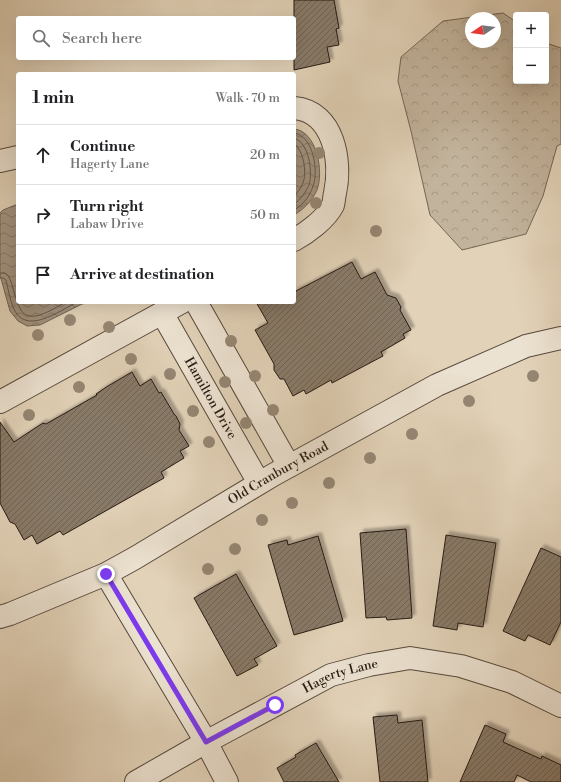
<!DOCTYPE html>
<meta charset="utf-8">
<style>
body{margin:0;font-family:"Libre Bodoni",serif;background:#f2f2f2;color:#202124}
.controls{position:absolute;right:12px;top:12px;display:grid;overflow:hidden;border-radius:4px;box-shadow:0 4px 16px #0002}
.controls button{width:36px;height:36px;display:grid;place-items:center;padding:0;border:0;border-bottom:1px solid #e0e0e0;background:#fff;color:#202124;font:20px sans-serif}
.compass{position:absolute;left:465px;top:12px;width:36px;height:36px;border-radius:50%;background:#fff;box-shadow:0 4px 16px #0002;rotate:257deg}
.stop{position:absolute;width:12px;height:12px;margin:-9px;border:3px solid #7c3aed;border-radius:50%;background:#fff}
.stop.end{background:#7c3aed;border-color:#fff;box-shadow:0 1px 4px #0008}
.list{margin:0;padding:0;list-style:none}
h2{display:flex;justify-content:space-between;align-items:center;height:52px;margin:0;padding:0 16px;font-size:17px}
h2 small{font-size:13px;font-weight:400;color:#757577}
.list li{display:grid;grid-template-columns:26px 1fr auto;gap:12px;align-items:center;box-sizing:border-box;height:60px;padding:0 16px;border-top:1px solid #e0e0e0}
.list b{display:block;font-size:15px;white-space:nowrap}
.list p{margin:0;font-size:13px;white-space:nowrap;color:#757577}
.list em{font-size:13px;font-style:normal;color:#757577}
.icon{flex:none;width:22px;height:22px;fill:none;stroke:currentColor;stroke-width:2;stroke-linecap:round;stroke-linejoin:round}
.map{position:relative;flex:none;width:561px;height:782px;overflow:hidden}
.search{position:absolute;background:#fff;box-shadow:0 4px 16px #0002;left:16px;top:16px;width:280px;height:44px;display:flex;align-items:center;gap:10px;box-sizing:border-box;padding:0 14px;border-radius:4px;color:#757577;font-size:15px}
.panel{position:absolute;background:#fff;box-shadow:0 4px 16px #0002;left:16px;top:72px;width:280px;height:232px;border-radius:4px}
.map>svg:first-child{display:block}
.forest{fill:url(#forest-crowns);stroke:#746657;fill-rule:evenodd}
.water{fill:url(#water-waves);stroke:#716354}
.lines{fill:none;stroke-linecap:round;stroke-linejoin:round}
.shore{stroke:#645649;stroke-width:1}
.building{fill:url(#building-hatch);stroke:#271a12;filter:url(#shadow)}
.minor-casing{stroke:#56483c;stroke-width:24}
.tertiary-casing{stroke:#56483c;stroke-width:24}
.minor{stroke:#ece2d1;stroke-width:22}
.tertiary{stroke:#ece2d1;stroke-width:22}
.tree{fill:#958673}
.route{stroke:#7c3aed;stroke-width:5}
.labels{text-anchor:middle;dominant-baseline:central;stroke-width:3;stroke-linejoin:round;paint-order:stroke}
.street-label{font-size:13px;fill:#271a12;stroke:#ece2d1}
</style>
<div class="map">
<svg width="561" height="782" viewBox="0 0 561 782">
<defs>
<pattern id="forest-crowns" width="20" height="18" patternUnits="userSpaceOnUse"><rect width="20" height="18" fill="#c2b39c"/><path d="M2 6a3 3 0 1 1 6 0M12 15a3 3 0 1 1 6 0" fill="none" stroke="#a79985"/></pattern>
<pattern id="water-waves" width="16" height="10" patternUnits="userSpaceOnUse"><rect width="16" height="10" fill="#a29380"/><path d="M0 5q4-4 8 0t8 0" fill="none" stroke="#847767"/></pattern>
<pattern id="building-hatch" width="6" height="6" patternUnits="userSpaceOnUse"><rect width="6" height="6" fill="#887a68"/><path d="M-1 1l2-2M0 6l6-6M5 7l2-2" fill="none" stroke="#6f6354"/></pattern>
<filter id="shadow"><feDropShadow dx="3.5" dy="-3.5" stdDeviation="1" flood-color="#0004"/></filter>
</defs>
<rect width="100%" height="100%" fill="#e2d2b8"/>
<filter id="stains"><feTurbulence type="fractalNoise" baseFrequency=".005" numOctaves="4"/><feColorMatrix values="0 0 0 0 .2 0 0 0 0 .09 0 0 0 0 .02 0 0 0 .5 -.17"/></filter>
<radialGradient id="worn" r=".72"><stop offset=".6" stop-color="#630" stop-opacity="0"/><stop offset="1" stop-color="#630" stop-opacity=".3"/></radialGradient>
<path class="forest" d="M503 13 516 22V81H546V43L561 48V144L557 146 543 196 526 234 462 250 430 215 411 131 398 81 401 57 443 21ZM471 18H495V42H471Z"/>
<g class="water">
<path d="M294 129C317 131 324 172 317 190 312 201 304 209 294 215Z"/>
<path d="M18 204V302H93L82 304 40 325 27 326 18 321 10 311 0 275V213L3 210Z"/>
</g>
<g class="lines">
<g class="shore">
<path d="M294 133C313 135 319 171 313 186 310 196 303 205 294 210"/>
<path d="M294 138C309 142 313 172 309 185 306 192 300 200 294 204"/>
<path d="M294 144C304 150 307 173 303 183 301 188 297 193 294 197"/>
<path d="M0 273H5L9 277C13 285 14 295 18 304 26 329 52 309 66 302"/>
<path d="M0 278H3L6 280C8 289 10 299 13 307 25 337 59 311 77 302"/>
</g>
</g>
<g class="building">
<path d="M294 0H334L339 28 336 29 339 45 327 47 330 62 294 70Z"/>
<path d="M352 262 361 279 375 272 387 295 396 298 401 307 400 310 411 330 403 334 405 338 381 352 383 356 332 383 331 380 306 394 304 390 293 396 284 379H280L274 370V364L255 330 268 323 256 302H294V292Z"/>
<path d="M132 372 140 386 151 379 159 393 161 392 174 414 176 416 180 424 179 430 189 446 180 451 184 458 161 472 164 478 63 535 60 531 37 544 32 535 24 540 15 524 10 522 0 503V422L14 442 43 423 46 424 97 395 96 394 108 386Z"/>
<path d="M406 529 412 618 387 620 386 617 366 618 360 533Z"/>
<path d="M446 535 496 543 483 627 458 623 457 630 433 626Z"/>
<path d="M318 536 343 621 294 635 268 545 287 540 288 545Z"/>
<path d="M541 548 561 557V622L550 645 528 635 525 641 503 631Z"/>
<path d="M236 574 277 646 254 659 258 665 237 676 194 598Z"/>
<path d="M397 715 398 723 422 720 428 782H380L373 717Z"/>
<path d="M485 725 506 734 503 742 541 759 542 756 561 765V782H531L517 775 514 782H460Z"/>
<path d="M316 743 339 782H284L277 768 296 757 295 755Z"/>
</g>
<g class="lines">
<defs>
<g id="minor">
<path d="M294 108C334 111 342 162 335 193 334 197 334 202 333 205 326 219 307 233 294 240"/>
<path d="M0 161 18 157"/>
<path d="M196 302 289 466"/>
<path id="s1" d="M162 313 259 483"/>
<path d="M0 402 182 302"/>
<path d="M106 574 206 742 227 782"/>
<path id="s2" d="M136 782 206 742 331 675 369 665 410 658 461 666 512 682 561 706"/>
</g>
<g id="tertiary">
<path id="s3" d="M0 617 10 614 106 574 135 558 273 475 437 385 526 346 561 338"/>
</g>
</defs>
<use href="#minor" class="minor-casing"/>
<use href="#tertiary" class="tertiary-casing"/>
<use href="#minor" class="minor"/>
<use href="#tertiary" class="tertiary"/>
</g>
<g class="tree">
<circle cx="319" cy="153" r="6"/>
<circle cx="316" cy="203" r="6"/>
<circle cx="376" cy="231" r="6"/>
<circle cx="70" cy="320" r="6"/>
<circle cx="109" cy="327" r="6"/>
<circle cx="38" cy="335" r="6"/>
<circle cx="231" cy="341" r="6"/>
<circle cx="131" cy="359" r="6"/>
<circle cx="170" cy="374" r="6"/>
<circle cx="255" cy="376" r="6"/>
<circle cx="533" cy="376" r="6"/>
<circle cx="225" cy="382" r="6"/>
<circle cx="79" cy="387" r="6"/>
<circle cx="469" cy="401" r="6"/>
<circle cx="273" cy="410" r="6"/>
<circle cx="193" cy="411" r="6"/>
<circle cx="29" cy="415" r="6"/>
<circle cx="246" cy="423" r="6"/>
<circle cx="412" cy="434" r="6"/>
<circle cx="209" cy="442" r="6"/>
<circle cx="370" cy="458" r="6"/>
<circle cx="329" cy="483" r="6"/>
<circle cx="292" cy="503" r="6"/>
<circle cx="262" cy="520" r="6"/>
<circle cx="235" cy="549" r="6"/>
<circle cx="208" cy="569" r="6"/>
</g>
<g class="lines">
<path class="route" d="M106 574 206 742 275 705"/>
</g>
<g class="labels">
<g class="street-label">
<text stroke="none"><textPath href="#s1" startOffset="98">Hamilton Drive</textPath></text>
<text stroke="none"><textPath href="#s3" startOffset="314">Old Cranbury Road</textPath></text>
<text stroke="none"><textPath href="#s2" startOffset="231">Hagerty Lane</textPath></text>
</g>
</g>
<rect width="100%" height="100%" filter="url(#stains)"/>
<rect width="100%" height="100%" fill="url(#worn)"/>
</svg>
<div class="controls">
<button>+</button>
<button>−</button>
</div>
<svg class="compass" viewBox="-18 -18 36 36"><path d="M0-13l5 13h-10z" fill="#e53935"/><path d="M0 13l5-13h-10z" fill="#757577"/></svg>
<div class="stop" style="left:275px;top:705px"></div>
<div class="stop end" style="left:106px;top:574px"></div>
<div class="search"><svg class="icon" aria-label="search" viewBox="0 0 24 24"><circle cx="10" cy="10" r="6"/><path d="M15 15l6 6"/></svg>Search here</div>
<section class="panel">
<h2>1 min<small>Walk · 70 m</small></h2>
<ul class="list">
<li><svg class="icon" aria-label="ahead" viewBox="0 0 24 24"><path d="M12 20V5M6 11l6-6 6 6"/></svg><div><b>Continue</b><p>Hagerty Lane</p></div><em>20 m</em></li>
<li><svg class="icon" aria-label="right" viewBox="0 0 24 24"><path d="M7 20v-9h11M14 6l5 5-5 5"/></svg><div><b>Turn right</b><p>Labaw Drive</p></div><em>50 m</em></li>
<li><svg class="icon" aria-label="arrive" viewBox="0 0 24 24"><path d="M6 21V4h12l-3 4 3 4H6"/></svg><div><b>Arrive at destination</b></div></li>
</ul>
</section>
</div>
